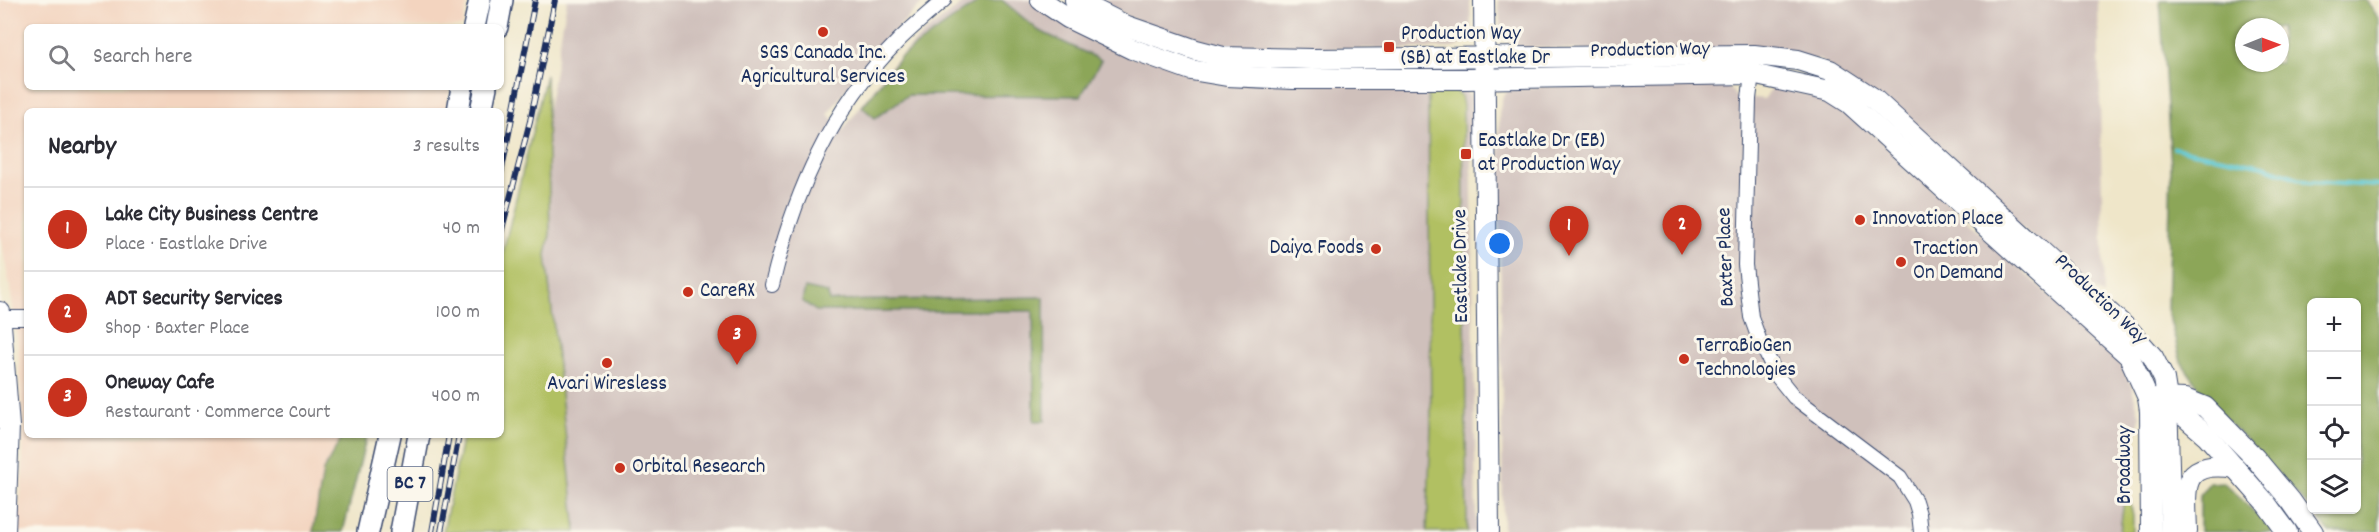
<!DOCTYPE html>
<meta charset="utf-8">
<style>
body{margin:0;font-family:Dekko,sans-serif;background:#f7f7f7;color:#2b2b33}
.controls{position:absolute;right:18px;bottom:18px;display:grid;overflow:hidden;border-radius:9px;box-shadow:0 2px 4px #0004}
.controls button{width:54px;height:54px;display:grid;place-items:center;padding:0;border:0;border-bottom:2px solid #e1e1e2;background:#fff;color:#2b2b33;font:30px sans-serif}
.compass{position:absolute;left:2235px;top:18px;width:54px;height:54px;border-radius:50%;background:#fff;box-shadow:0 2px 4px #0004;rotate:89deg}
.you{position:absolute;left:1500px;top:244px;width:21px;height:21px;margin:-15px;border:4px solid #fff;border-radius:50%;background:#1a73e8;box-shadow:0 0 0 9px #1a73e833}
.badge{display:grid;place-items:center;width:39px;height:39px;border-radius:50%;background:#c8321e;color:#fff;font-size:20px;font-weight:700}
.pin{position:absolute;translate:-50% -50px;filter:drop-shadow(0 2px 3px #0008)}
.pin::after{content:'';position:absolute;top:32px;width:21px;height:18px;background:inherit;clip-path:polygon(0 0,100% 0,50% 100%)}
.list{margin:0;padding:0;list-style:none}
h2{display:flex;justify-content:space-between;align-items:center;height:78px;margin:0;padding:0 24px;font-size:26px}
h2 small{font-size:20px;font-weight:400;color:#7c7c81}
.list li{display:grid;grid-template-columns:39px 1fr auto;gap:18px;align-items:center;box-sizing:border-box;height:84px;padding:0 24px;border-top:2px solid #e1e1e2}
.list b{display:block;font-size:22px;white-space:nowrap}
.list p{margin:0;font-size:20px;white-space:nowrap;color:#7c7c81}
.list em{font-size:20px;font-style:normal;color:#7c7c81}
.icon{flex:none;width:33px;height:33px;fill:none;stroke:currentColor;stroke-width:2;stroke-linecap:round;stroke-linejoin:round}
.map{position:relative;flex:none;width:2379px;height:532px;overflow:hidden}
.search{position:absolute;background:#fff;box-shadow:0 2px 4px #0004;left:24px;top:24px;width:480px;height:66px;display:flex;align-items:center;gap:15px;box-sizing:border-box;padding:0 21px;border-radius:9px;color:#7c7c81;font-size:22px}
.panel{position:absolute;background:#fff;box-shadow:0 2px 4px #0004;left:24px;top:108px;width:480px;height:330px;border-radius:9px}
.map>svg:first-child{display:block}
.built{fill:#f3d4bf}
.industrial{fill:#cfc0bb}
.green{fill:#b1c062;stroke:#667860;stroke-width:1.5}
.forest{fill:#8ca658;stroke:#546a5b;stroke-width:1.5;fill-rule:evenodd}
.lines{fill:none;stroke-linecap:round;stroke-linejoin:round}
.stream{stroke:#5cc8d3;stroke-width:4}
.street-casing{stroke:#3b4a6e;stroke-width:16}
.secondary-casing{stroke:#3b4a6e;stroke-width:22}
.primary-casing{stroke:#3b4a6e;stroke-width:24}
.street{stroke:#fff;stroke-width:14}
.secondary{stroke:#fff;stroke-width:20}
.primary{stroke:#fff;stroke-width:21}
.rail-casing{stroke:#1b2f5e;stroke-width:6}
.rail{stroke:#fbf7ec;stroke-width:4;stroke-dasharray:11;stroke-linecap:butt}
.poi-dot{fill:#c8321e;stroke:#fbf7ec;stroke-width:2}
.labels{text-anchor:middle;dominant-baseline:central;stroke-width:6;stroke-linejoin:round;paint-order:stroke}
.shield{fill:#fbf7ec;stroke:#5e6b89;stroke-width:1.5}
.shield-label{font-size:20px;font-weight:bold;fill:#1b2f5e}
.poi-label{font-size:21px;fill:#1b2f5e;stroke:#fbf7ec;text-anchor:start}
.street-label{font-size:21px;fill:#1b2f5e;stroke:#fbf7ec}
</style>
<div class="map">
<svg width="2379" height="532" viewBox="0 0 2379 532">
<rect width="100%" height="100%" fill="#fbf7ec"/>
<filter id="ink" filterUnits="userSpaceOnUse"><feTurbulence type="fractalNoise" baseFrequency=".0167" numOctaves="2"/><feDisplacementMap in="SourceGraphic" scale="12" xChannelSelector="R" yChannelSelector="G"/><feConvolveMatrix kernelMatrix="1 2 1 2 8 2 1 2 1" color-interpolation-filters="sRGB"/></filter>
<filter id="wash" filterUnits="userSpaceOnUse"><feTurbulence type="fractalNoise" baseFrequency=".008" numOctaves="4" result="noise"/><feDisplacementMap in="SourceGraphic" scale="24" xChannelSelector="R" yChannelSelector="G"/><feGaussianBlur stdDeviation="1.35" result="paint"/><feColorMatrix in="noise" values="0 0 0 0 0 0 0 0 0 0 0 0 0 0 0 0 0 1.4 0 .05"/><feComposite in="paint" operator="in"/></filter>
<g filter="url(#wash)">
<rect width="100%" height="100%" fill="#efe6c9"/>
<path class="built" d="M0 0H468L462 27H27V87H450L445 111H27V435H343L323 471 313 532H17L23 473V433L18 345 10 287 0 235Z"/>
<g class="industrial">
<path d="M567 0H925L870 56 828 114 843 130 893 63 923 34 967 0H1030L1049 14 1130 57 1459 85 1470 96 1471 105 1476 532H576L546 255 550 234 547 116Z"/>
<path d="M1094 0H1470L1471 30 1463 44 1453 48 1246 49 1190 39 1143 24Z"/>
<path d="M1498 0H2098L2104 296 1821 60 1520 47 1508 41 1501 32Z"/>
<path d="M1722 82 1732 90 1735 96 1764 99 1773 87 1819 97 1837 106 1855 118 2109 350 2118 361 2131 385 2140 417 2126 483 2120 532H1503L1499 113 1503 96 1511 88Z"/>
</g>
<g class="green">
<path d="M546 75 550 234 546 255 576 532H443L463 435H501V260Z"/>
<path d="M1455 90 1461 96 1463 106 1467 532H1427L1431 426 1428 91Z"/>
<path d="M2126 483 2133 516V532H2120Z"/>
</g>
<g class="forest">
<path d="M981 0H1002L1038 30 1101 60 1081 96 908 95 875 118 862 107 900 57Z"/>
<path d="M2160 0H2366L2379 20V532H2329L2312 510H2356V302H2312L2311 509 2207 399 2181 362 2167 309 2171 167ZM2244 27H2280V63H2244Z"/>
<path d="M805 288 828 293 829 301 1044 297 1045 421H1034L1033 311H816L802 301Z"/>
<path d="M343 435H367L343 532H313L323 471Z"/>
<path d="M2223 482 2270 527 2271 532H2200V495L2209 483Z"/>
</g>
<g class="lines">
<path class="stream" d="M2174 148 2263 166 2309 182 2379 186"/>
</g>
</g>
<g filter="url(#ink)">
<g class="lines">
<defs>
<g id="street">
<path d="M1753 66 1749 99 1745 265 1751 317 1759 339 1777 376 1794 397 1900 477 1915 501 1919 514 1921 532"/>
<path d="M772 285C794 193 831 108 899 40 913 26 929 13 944 0"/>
<path d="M1 318H27"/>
</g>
<g id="secondary">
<path d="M1041 0 1068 18 1132 49 1191 70 1227 76 1293 79H1467L1752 74 1830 91 1849 103 2129 356 2148 398 2150 411 2151 532"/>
<path d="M1075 0 1127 26 1196 50 1223 57 1312 59 1754 55 1798 60 1830 70 1873 98 2050 260 2131 332 2153 357 2164 379 2167 398 2171 532"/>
<path d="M1484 0 1489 532"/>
<path d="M0 312 9 426 5 532"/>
<path d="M2156 398 2185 399 2205 407 2255 458 2291 501 2313 532"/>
<path d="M2158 411 2179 412 2207 436 2265 502 2287 532"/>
<path d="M2187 532C2186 487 2178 460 2236 468"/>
</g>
<g id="primary">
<path d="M474 27 480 0"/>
<path d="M497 27 502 0"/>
<path d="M458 111 462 87"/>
<path d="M481 111 486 87"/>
<path d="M368 532 390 435"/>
<path d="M401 532 419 435"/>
</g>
</defs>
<use href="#street" class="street-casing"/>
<use href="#secondary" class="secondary-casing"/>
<use href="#primary" class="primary-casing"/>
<use href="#street" class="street"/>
<use href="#secondary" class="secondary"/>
<use href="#primary" class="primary"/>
<defs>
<g id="rail">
<path d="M501 174 535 0"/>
<path d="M501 233 530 121 555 0"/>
<path d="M432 532 449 435"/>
<path d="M441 532 459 435"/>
</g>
</defs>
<use href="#rail" class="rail-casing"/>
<use href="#rail" class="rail"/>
</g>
</g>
<g class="poi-dot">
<circle cx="823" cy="32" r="6"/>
<rect x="1383" y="41" width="12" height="12" rx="3"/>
<rect x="1460" y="148" width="12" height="12" rx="3"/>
<circle cx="1860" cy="220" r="6"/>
<circle cx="1376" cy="249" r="6"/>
<circle cx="1901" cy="262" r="6"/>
<circle cx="688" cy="292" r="6"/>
<circle cx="1684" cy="359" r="6"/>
<circle cx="607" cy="363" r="6"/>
<circle cx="620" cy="468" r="6"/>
</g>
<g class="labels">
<rect class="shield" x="387.5" y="467" width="45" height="34" rx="4.5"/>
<g class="shield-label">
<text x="410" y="484">BC 7</text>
</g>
<g class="poi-label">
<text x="1401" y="35">Production Way<tspan x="1401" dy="24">(SB) at Eastlake Dr</tspan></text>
<text x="823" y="54" text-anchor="middle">SGS Canada Inc.<tspan x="823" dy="24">Agricultural Services</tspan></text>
<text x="1478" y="142">Eastlake Dr (EB)<tspan x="1478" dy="24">at Production Way</tspan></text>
<text x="1872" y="220">Innovation Place</text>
<text x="1364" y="249" text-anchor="end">Daiya Foods</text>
<text x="1913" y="250">Traction<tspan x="1913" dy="24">On Demand</tspan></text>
<text x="700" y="292">CareRX</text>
<text x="1696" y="347">TerraBioGen<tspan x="1696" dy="24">Technologies</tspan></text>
<text x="607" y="385" text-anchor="middle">Avari Wiresless</text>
<text x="632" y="468">Orbital Research</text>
</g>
<g class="street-label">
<text transform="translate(1650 51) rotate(-1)">Production Way</text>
<text transform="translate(1727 257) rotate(-92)">Baxter Place</text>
<text transform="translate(1462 266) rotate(-91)">Eastlake Drive</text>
<text transform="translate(2100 300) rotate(44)">Production Way</text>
<text transform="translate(2126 465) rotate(-90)">Broadway</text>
</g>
</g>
</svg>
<div class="controls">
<button>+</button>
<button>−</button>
<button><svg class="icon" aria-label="locate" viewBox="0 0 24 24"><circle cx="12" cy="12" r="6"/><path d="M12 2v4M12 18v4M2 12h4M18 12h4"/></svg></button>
<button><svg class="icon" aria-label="layers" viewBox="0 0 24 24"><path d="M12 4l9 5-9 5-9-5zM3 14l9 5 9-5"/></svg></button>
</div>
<svg class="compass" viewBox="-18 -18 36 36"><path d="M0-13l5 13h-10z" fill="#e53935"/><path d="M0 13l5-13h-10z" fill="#7c7c81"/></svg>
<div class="you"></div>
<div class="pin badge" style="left:1569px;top:256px">1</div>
<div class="pin badge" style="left:1682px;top:255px">2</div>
<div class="pin badge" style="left:737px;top:365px">3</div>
<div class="search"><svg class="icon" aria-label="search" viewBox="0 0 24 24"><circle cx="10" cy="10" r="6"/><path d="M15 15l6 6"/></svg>Search here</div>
<section class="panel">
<h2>Nearby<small>3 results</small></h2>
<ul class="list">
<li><span class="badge">1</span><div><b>Lake City Business Centre</b><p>Place · Eastlake Drive</p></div><em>40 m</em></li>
<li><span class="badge">2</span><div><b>ADT Security Services</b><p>Shop · Baxter Place</p></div><em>100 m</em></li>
<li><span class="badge">3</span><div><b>Oneway Cafe</b><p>Restaurant · Commerce Court</p></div><em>400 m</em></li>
</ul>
</section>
</div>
